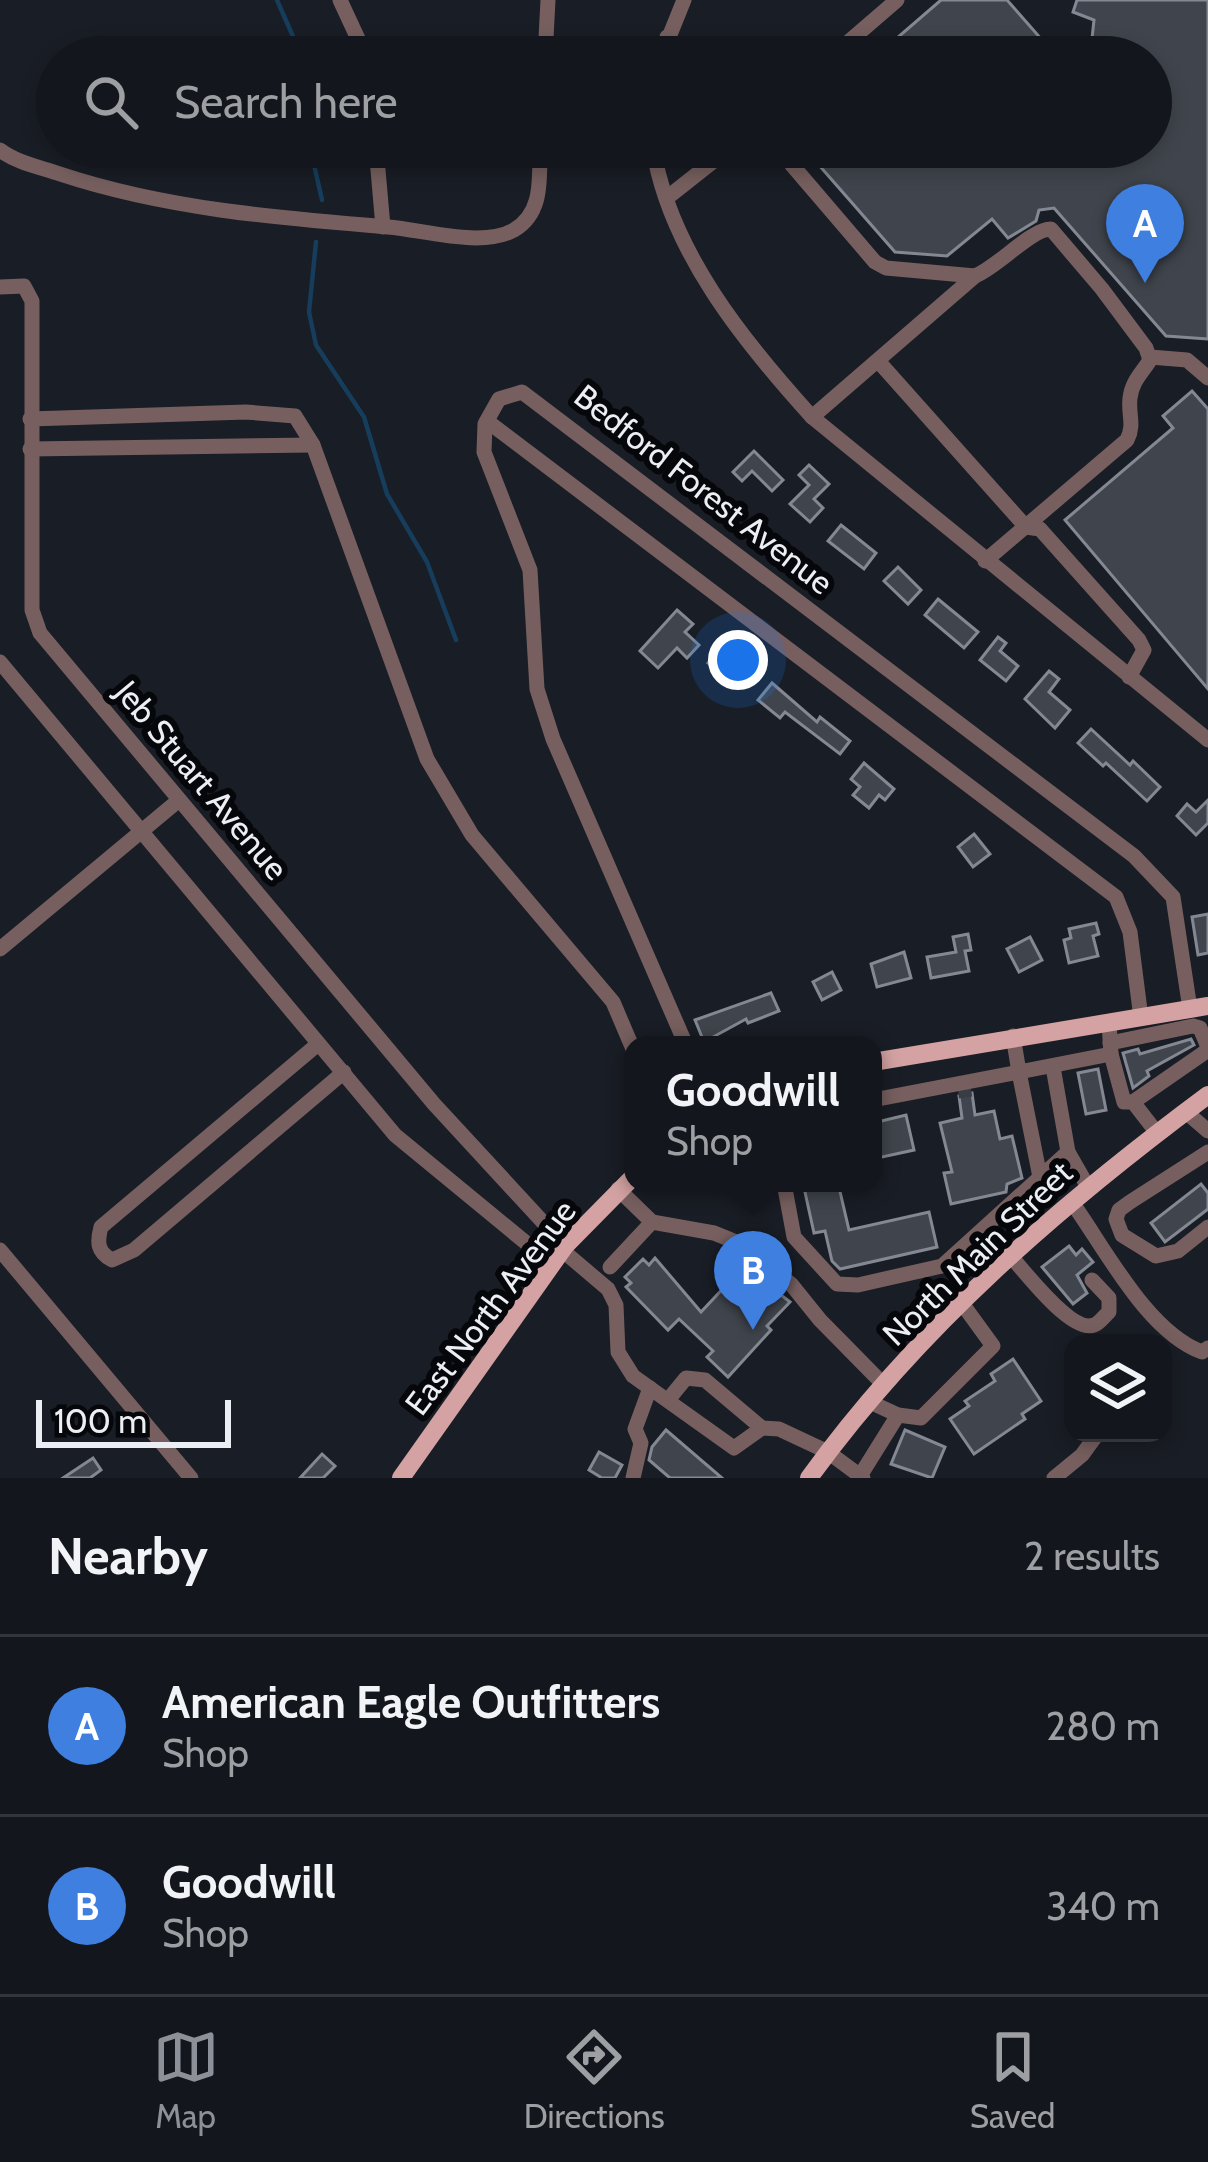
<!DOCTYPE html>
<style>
body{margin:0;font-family:Cabin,sans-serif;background:#202329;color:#f1f3f6}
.controls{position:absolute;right:36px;bottom:36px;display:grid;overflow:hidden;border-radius:24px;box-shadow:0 6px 18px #0003}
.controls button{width:108px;height:108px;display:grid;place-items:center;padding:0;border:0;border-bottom:3px solid #32353b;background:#13161c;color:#f1f3f6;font:60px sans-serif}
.scale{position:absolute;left:36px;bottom:30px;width:195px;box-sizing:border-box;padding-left:12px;border:6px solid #ebeef3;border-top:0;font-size:33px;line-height:42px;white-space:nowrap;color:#ebeef3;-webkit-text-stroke:9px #06070a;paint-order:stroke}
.you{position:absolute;left:738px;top:660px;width:42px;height:42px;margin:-30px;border:9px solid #fff;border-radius:50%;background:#1a73e8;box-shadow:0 0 0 18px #1a73e833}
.badge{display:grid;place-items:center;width:78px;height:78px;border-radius:50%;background:#8c9099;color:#fff;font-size:39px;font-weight:700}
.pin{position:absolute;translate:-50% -99px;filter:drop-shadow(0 3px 6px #0008)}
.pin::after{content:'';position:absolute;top:63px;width:42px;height:36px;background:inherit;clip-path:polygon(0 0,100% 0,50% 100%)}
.popup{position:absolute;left:624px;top:1036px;width:258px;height:156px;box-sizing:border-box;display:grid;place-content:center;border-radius:24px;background:#13161c;filter:drop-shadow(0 3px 9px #0005);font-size:39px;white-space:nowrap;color:#9d9fa3}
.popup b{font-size:45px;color:#f1f3f6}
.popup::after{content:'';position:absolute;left:50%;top:100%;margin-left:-24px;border:24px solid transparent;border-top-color:#13161c}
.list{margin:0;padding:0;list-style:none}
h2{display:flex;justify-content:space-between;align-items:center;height:156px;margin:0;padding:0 48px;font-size:51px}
h2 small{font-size:39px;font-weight:400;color:#9d9fa3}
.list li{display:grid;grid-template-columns:78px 1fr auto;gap:36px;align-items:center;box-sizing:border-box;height:180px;padding:0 48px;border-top:3px solid #32353b}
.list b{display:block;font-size:45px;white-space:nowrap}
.list p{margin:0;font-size:39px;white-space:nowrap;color:#9d9fa3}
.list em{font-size:39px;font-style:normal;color:#9d9fa3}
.icon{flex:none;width:66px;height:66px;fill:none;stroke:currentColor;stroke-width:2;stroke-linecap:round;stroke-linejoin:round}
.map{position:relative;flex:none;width:1208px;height:1478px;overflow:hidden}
.search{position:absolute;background:#13161c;box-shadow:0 6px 18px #0003;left:36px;right:36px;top:36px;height:132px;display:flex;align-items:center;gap:30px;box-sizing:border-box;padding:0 42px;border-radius:66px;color:#9d9fa3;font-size:45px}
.sheet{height:516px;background:#13161c}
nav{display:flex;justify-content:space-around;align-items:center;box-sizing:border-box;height:168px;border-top:3px solid #32353b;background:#13161c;font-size:33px;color:#9d9fa3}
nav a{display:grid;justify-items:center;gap:6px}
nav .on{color:#8c9099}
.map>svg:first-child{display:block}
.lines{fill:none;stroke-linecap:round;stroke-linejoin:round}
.stream{stroke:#163d5b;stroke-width:4.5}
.building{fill:#40454d;stroke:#838892;stroke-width:3}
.minor-tunnel{stroke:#383c44;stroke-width:15;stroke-dasharray:15 8;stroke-linecap:butt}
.minor{stroke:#775f5f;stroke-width:15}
.major{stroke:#d4a2a2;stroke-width:18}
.labels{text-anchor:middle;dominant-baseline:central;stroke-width:12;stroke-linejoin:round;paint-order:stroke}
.street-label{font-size:33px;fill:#ebeef3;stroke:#06070a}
</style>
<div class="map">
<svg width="1208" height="1478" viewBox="0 0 1208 1478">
<rect width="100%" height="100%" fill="#191d25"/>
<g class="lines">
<g class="stream">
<path d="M277 0 302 57"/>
<path d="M310 147 322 200"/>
<path d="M316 242 309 312 316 345 364 417 387 494 427 562 456 640"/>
</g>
</g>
<g class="building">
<path d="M941 0H1007L1057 57H875Z"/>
<path d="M1077 0H1208V339L1166 336 1054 208 1039 210 1036 221 1008 238 992 219 947 256 895 252 811 156 812 147H1151V57H1090L1094 20 1073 12Z"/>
<path d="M1192 391 1208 409V689L1065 520 1173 428 1163 416Z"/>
<path d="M754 451 783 480 772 491 752 471 742 481 733 472Z"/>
<path d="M809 465 829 484 814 499 823 508 810 522 790 504 809 485 799 475Z"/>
<path d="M841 525 876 553 864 569 828 541Z"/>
<path d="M898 567 921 590 908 604 884 581Z"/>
<path d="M938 599 978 632 964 648 925 615Z"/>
<path d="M677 610 693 624 685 632 699 645 687 658 677 648 658 668 640 651Z"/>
<path d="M998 637 1006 643 1000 651 1018 666 1006 681 980 660Z"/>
<path d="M720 647 730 654 733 650 746 660 740 667 746 672 736 684 708 663Z"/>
<path d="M1049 671 1059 679 1049 692 1070 710 1055 728 1025 699Z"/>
<path d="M772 683 817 722 820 717 850 741 840 754 785 712 780 718 758 700Z"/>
<path d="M1091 729 1130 765 1133 761 1160 787 1147 801 1106 763 1103 766 1078 743Z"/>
<path d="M864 763 894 789 885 800 879 795 869 808 853 795 860 787 851 779Z"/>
<path d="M1208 800V823L1196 835 1177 816 1187 804 1196 812Z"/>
<path d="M974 834 990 854 973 867 958 847Z"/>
<path d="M1208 914V953L1198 955 1192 917Z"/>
<path d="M1096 923 1099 934 1093 936 1098 956 1069 963 1064 940 1071 938 1069 929Z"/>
<path d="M968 934 971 950 965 951 969 971 931 978 927 957 956 952 953 937Z"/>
<path d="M1030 937 1042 960 1019 972 1007 949Z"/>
<path d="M904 952 911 978 877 987 871 964Z"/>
<path d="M832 972 841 990 822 1000 813 982Z"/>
<path d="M771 993 779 1011 748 1023 746 1019 704 1042 695 1020Z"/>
<path d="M1191 1039 1194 1045 1147 1071 1149 1076 1133 1088 1123 1053 1138 1049 1140 1054Z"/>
<path d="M1098 1069 1106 1110 1086 1114 1078 1073Z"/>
<path d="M972 1093 975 1115 994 1111 1000 1139 1012 1136 1022 1178 1007 1184 1006 1192 951 1204 944 1173 952 1172 940 1123 962 1118 959 1096Z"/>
<path d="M906 1115 914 1150 873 1159V1123Z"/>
<path d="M803 1183H838L849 1230 929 1212 937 1247 840 1269 832 1261 825 1231 814 1233Z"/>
<path d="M1201 1184 1208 1193V1209L1165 1242 1151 1223Z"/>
<path d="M1069 1246 1076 1255 1082 1249 1093 1262 1077 1275 1087 1293 1073 1304 1042 1267Z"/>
<path d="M655 1258 701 1312 744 1266 790 1302 767 1326 771 1330 728 1377 707 1357 713 1351 679 1319 668 1330 626 1287 631 1283 625 1277 643 1259 649 1265Z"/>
<path d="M1013 1359 1041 1401 1022 1414 1025 1419 974 1454 950 1419 969 1406 965 1401 995 1381 991 1374Z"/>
<path d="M666 1430 722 1478H670L649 1460 652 1447Z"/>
<path d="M905 1430 945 1447 932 1478 891 1464Z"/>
<path d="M599 1452 622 1465 615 1478H602L589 1470Z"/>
<path d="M322 1454 335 1466 323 1478H300Z"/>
<path d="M93 1458 101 1470 90 1478H63Z"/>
</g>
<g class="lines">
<path class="minor-tunnel" d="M958 1091 971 1089"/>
<g class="minor">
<path d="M340 0 359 41 362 57"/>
<path d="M667 37 686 57"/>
<path d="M545 57 548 0"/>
<path d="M661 57 684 0"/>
<path d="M831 57 897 0"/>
<path d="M376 147 383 227"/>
<path d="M653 147C669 250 744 342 812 417L1208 740"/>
<path d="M788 147 792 165 875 262 886 268 975 276"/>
<path d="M0 150C17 163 40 167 60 174 166 209 277 218 388 227 425 230 482 248 514 230 544 212 539 178 540 147"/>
<path d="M668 197 725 152 788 159"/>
<path d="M0 287 24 286 32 301V610L40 633 434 1104 565 1246"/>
<path d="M1150 357 1187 360 1208 378"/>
<path d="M879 362 1026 527 1040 529 1139 640 1144 650 1129 677"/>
<path d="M812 417 975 276C999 266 1031 229 1051 229L1102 289 1146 348 1150 360C1142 373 1132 381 1130 398 1128 415 1135 424 1127 440L985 561"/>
<path d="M30 419 246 412 295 416 313 445 427 759 472 835 613 1002 633 1049"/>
<path d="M487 421 1116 897 1130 932 1141 1018"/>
<path d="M30 449 313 445"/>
<path d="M0 662 395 1135 553 1265"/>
<path d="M0 949 179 800"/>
<path d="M1109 1023 1111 1054 1124 1102H1133L1157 1133"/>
<path d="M1013 1036 1019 1072 1111 1054"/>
<path d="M1110 1043 1193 1026 1200 1028 1208 1047"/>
<path d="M318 1044 101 1227C97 1242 97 1252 112 1260L134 1250 344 1072"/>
<path d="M686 1045 553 739 537 689 530 570 484 452 485 424 499 399 522 392 1134 856 1173 897 1190 1009"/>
<path d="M1053 1067 1068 1152"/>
<path d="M873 1100 1019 1072 1040 1177"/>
<path d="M1133 1102 1208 1050"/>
<path d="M1186 1112 1208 1131"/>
<path d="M1208 1152 1130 1202 1119 1210 1116 1219 1122 1235 1156 1256 1178 1251 1208 1227"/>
<path d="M784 1183 794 1237 837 1284 858 1285 942 1266 1068 1152 1088 1187"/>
<path d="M618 1189 652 1222 714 1233 741 1244 791 1284 820 1320 884 1385"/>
<path d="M1071 1201C1105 1248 1147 1332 1202 1352L1208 1348"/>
<path d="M0 1250 191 1478"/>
<path d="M562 1250 608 1289 616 1305 618 1352 633 1376 734 1448 762 1428"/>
<path d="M1010 1255C1024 1271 1072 1334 1094 1325 1100 1323 1104 1316 1109 1312V1298L1092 1280"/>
<path d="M610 1267 652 1222"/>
<path d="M668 1400 686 1378 705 1380 762 1428 779 1429 828 1452 863 1478"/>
<path d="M870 1402 898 1415 921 1418 993 1346 961 1302"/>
<path d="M860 1476 898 1415"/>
<path d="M633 1478 641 1443 635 1429 650 1388"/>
<path d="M1054 1478 1082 1455 1098 1433"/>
</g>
<g class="major">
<path d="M873 1062 1208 1006"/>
<path d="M401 1478 565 1246 633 1177"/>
<path d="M809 1478C918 1327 1060 1205 1208 1095"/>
</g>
</g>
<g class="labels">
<g class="street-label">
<text transform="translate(704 489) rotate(38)">Bedford Forest Avenue</text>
<text transform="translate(202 780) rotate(50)">Jeb Stuart Avenue</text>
<text transform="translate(977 1253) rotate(-44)">North Main Street</text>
<text transform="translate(490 1307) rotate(-53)">East North Avenue</text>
</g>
</g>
</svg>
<div class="controls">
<button><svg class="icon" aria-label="layers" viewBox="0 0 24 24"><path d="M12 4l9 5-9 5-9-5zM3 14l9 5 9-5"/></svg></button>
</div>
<div class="scale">100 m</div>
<div class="you"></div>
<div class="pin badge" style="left:1145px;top:283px;background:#3f7fe0">A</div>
<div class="pin badge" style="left:753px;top:1330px;background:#3f7fe0">B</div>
<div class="popup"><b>Goodwill</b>Shop</div>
<div class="search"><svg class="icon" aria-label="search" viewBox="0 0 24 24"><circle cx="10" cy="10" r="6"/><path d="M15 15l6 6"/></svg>Search here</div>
</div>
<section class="sheet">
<h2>Nearby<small>2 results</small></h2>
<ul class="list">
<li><span class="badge" style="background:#3f7fe0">A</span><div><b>American Eagle Outfitters</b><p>Shop</p></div><em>280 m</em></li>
<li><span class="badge" style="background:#3f7fe0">B</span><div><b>Goodwill</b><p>Shop</p></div><em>340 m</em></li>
</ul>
</section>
<nav>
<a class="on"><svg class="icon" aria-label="map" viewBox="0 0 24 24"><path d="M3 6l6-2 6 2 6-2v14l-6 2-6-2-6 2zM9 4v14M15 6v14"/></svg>Map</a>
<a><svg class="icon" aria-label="directions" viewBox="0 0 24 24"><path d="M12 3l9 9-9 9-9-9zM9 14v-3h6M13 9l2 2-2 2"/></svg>Directions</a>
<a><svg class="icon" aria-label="saved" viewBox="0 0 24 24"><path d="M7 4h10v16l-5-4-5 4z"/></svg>Saved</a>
</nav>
